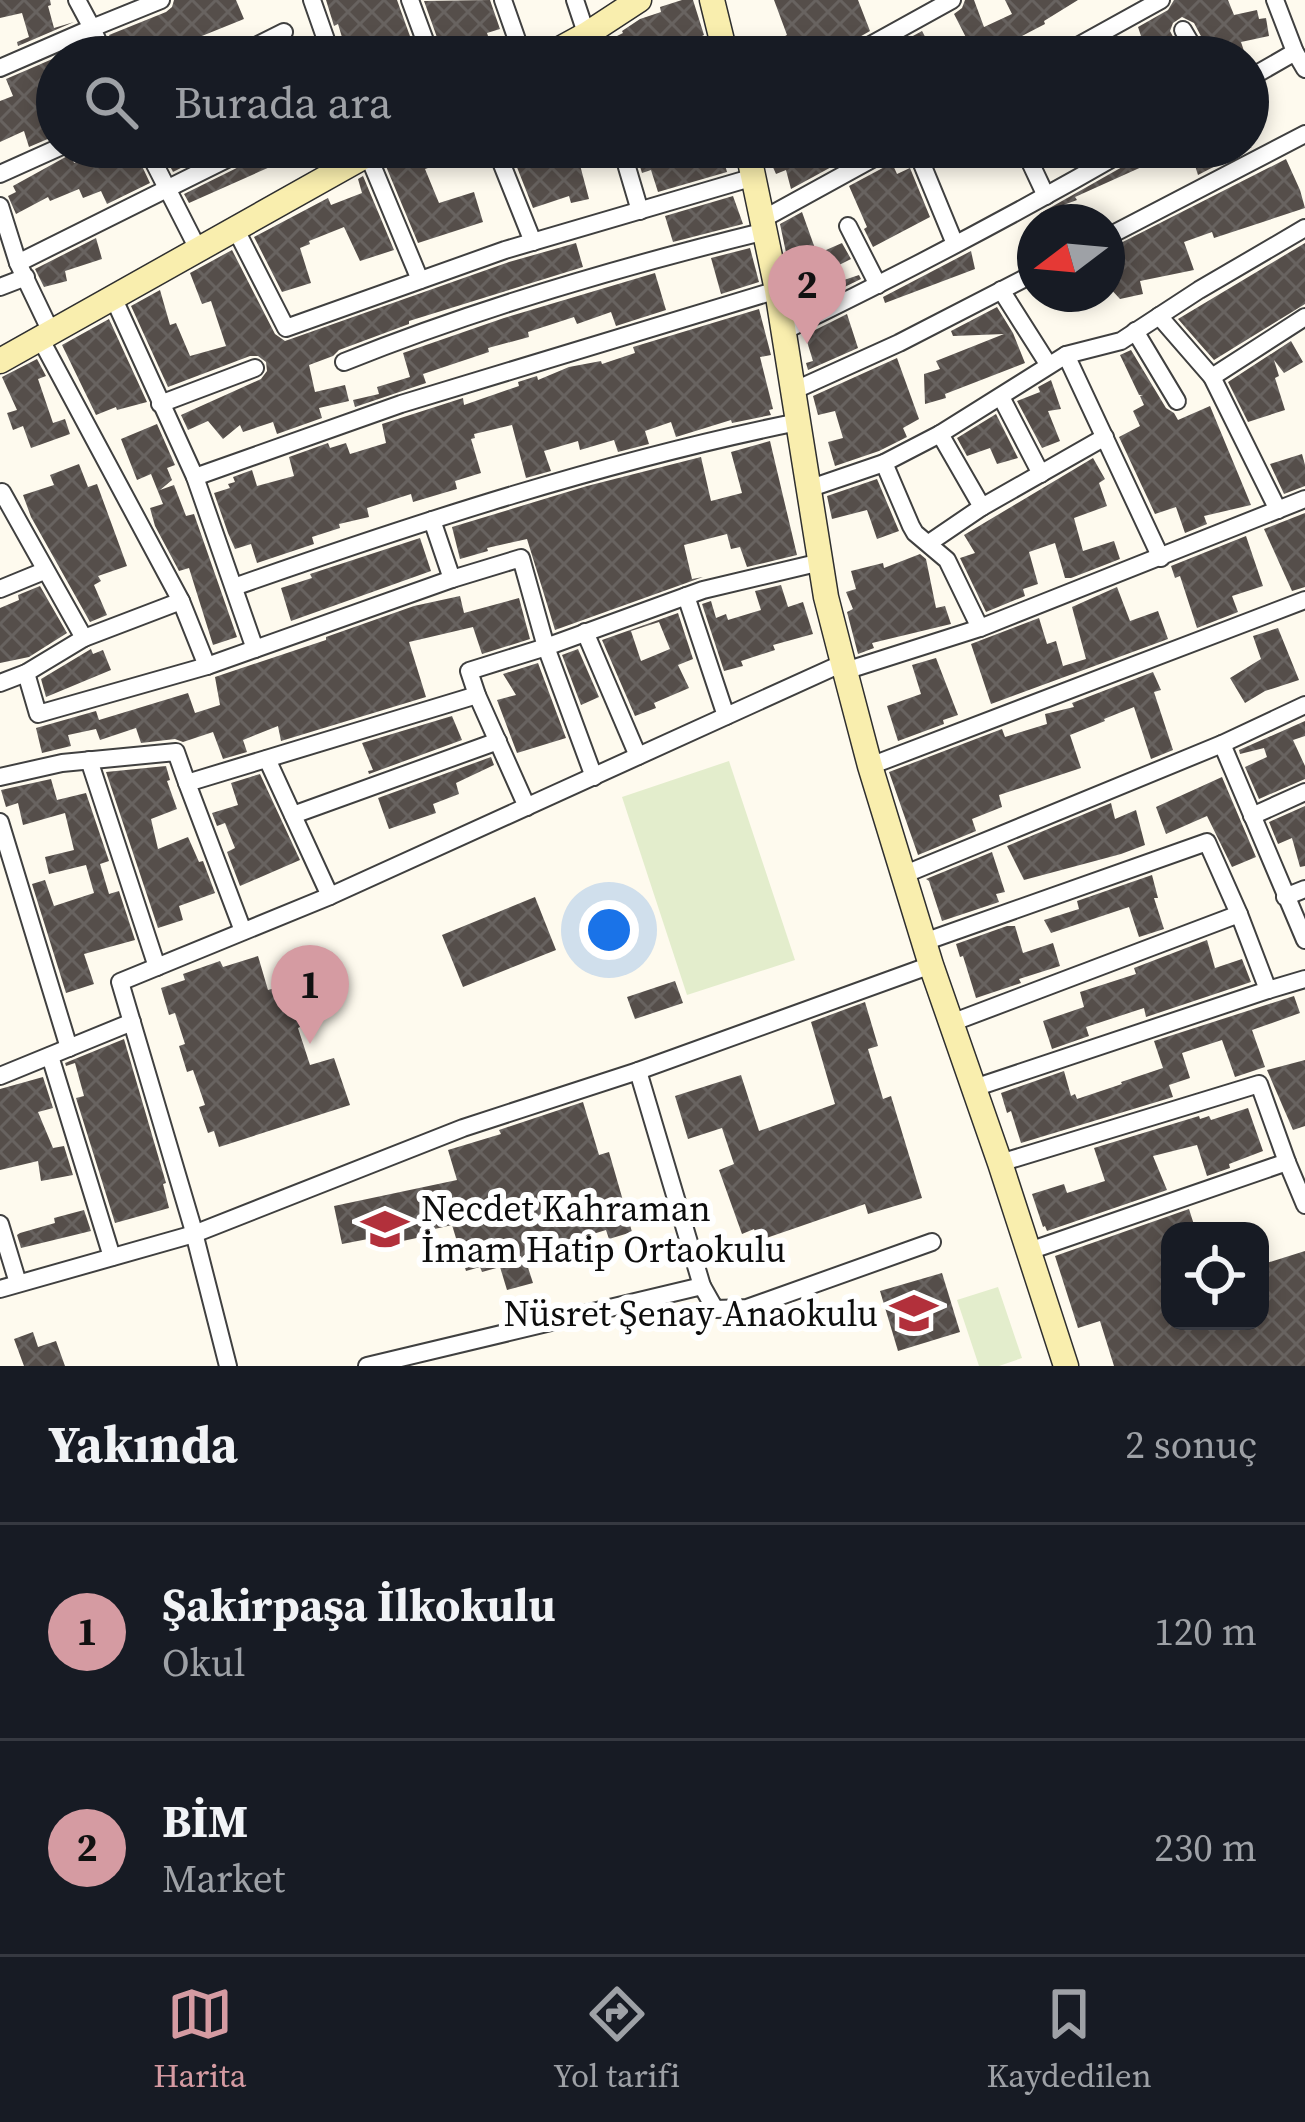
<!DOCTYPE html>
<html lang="tr">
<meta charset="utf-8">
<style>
body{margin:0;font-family:"Source Serif 4",serif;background:#242831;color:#f1f3f6}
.controls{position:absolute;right:36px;bottom:36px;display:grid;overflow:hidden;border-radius:24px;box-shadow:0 6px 18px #0003}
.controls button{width:108px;height:108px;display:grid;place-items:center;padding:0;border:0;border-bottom:3px solid #363941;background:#171b24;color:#f1f3f6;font:60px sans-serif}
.compass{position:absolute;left:1017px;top:204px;width:108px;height:108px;border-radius:50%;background:#171b24;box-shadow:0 6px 18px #0003;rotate:254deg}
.you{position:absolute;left:609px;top:930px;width:42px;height:42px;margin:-30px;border:9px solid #fff;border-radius:50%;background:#1a73e8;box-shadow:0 0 0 18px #1a73e833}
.badge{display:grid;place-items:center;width:78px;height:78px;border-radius:50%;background:#d59ba2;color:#111;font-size:39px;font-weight:700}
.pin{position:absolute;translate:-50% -99px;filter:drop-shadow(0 3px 6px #0008)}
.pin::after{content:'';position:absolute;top:63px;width:42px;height:36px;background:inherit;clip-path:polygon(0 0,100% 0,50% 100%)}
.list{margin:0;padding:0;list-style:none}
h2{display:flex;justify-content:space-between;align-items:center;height:156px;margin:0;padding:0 48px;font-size:51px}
h2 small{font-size:39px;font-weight:400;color:#9ea1a6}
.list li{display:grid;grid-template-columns:78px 1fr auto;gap:36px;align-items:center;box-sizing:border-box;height:216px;padding:0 48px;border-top:3px solid #363941}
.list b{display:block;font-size:45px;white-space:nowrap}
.list p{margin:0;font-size:39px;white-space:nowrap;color:#9ea1a6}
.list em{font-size:39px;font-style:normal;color:#9ea1a6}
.icon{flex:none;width:66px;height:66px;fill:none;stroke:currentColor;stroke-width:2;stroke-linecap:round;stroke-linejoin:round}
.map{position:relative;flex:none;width:1305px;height:1366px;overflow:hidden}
.search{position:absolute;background:#171b24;box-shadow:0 6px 18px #0003;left:36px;right:36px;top:36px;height:132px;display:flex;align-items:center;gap:30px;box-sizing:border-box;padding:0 42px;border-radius:66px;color:#9ea1a6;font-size:45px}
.sheet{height:588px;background:#171b24}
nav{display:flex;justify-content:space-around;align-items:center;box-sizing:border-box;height:168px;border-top:3px solid #363941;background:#171b24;font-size:33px;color:#9ea1a6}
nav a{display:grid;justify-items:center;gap:6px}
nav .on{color:#d59ba2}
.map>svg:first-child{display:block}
.pitch{fill:#e3edcc}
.building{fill:url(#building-cross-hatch);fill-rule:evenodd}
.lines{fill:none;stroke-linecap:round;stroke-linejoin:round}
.minor-casing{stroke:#404040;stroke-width:20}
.secondary-casing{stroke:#2f2f2f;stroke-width:27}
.minor{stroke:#fff;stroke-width:16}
.secondary{stroke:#f9eeae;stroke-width:24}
.labels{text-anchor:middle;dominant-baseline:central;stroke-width:12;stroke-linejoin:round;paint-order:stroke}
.poi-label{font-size:36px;fill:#0d0d0d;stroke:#fff;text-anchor:start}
</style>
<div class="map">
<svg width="1305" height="1366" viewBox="0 0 1305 1366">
<defs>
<pattern id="building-cross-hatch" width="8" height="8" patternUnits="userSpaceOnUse" patternTransform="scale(3)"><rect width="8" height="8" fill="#554e4a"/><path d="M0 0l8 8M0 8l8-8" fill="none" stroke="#686360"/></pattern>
</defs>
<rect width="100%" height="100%" fill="#fefaee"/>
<g class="pitch">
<path d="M729 761 795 960 687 995 622 797Z"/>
<path d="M998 1287 1022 1358 999 1366H979L957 1300Z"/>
</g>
<g class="building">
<path d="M0 0H50L51 5 48 6 54 28 74 22 18 46 17 42 29 37 22 13 0 18Z"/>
<path d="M174 0H236L244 19 182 44 184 48 162 57H122L116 40 112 42 109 35 166 12 172 7Z"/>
<path d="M326 0H397L411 39 377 51 379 57H348L338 24 334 26Z"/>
<path d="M490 0 500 29 487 33 491 45 444 57 424 1Z"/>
<path d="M682 0H693L704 35 700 37 706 57H606L603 43 623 33 622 31 640 19 661 12 660 7Z"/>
<path d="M774 0H858L870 31 842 47 836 57H747L787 35Z"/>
<path d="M965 0H974L984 27 1012 14 1005 0H1078L1044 21 1045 24 1020 37 1029 57H1004L999 45 976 57 954 14 962 8Z"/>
<path d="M1174 0H1228L1234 15 1257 10 1259 19 1266 18 1269 36 1241 42 1245 54 1236 57H1212L1194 23 1182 17 1173 23 1170 31 1184 57H1148L1138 27 1168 10Z"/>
<path d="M922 31 936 57H875Z"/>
<path d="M57 57V135L29 147 24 131 0 142V101L13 96 6 79Z"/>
<path d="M110 147H133L150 183 107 204 101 191 83 198 79 189 50 201 48 197 16 214 8 196 16 192 13 186 71 154 74 163Z"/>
<path d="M160 147H222L173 172Z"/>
<path d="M272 147H282L288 159 189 203 184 194 257 158 263 151Z"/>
<path d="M422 147H482L485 157 460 166 457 158 425 169 439 203 474 192 483 222 418 243 385 164 392 159 424 152Z"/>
<path d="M509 147H609L611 158 580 165 589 199 571 203 569 196 533 208Z"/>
<path d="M634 147H720L727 172 658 192 651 170 642 173Z"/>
<path d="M764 147H830L835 159 868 147 791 189 786 170 776 174Z"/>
<path d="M1145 147H1186L1075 197 1077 200 1039 214 1138 158Z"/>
<path d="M1189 147H1252L1198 175Z"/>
<path d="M1286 159 1300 190 1305 208 1214 238 1212 232 1184 242 1194 270 1140 281 1143 294 1120 299 1107 285V250Z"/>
<path d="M892 163 897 174 910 168 930 217 873 247 864 229 867 227 849 186Z"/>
<path d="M363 176 394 250 360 261 344 227 309 241 310 244 300 248 311 283 282 292 254 237 328 198 331 205 362 193 358 179Z"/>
<path d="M733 196 743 224 673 242 665 216Z"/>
<path d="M802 212 817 254 842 243 851 259 835 267 841 281 859 275 861 279 797 310 796 303 801 301 792 281 780 224Z"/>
<path d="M96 238 102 259 65 271 67 281 44 287 35 269Z"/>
<path d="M576 243 583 267 409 321V324L339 350 333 356 309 365 315 392 345 385 349 401 319 408 322 418 277 434 273 422 243 432 240 425 223 439 208 421 188 430 181 415 261 379 267 371 266 362 258 356H250L168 387 131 306 160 290 170 325 176 323 190 356 226 346 211 301 202 304 190 273 232 250 275 334 285 341 509 262Z"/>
<path d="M1305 243V304L1214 360 1178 319Z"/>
<path d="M750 248 759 282 721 294 711 258Z"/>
<path d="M971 251 975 269 885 303 883 297Z"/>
<path d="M655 273 666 310 616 326 611 312 577 324 574 317 528 332 529 337 488 348 489 352 423 374 426 383 355 407 353 400 379 394 377 387 410 377 403 353 504 318Z"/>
<path d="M997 307 1013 333 1025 363 945 394 946 398 925 404 924 374 940 369 936 361 1004 334 953 336 951 331Z"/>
<path d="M759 309 771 355 760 357 773 409 769 410 771 415 732 423 731 420 676 437 671 422 645 431 649 444 618 452 614 440 580 450 578 441 544 451 551 471 526 478 512 425 474 434 475 438 471 439 481 473 455 481 457 489 413 502 411 494 367 508 369 517 339 524 340 528 312 537 314 544 257 563 251 544 235 549 228 533 214 493 230 488 228 484 235 482 233 477 252 470 257 486 294 476 289 457 328 443 330 448 346 443 350 454 386 443 382 424 463 398 464 405 519 386 518 382 537 376 538 380 569 367 601 361 602 364 635 353 633 347Z"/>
<path d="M847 314 858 348 808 370 806 363 813 361 805 335Z"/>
<path d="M109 319 147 402 117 410 116 407 96 415 62 345Z"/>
<path d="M1291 341 1303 362 1284 373 1274 360 1279 376 1275 378 1285 410 1248 422 1228 382Z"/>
<path d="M1131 350 1166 408 1174 413 1178 420 1210 406 1251 505 1204 516 1207 524 1185 533 1176 507 1155 514 1119 437 1140 426 1133 411 1144 405 1140 396 1143 395H1139L1120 355Z"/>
<path d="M897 358 919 419 903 428 907 437 879 451 835 466 828 442 843 438 835 411 818 415 813 396Z"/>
<path d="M37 359 46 376 38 379 53 423 65 419 70 434 31 448 23 426 13 430 7 413 17 410 2 377Z"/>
<path d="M1051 380 1061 409 1048 411 1060 441 1042 448 1017 401 1040 392 1038 387Z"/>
<path d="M996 414 1018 458 997 464 990 448 967 456 957 438Z"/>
<path d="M157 424 175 465 167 468 172 480 160 490 174 485 186 516 194 514 237 637 213 645 189 568 179 571 155 526 150 508 163 504 151 474 137 480 121 439Z"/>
<path d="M770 441 797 555 747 567 740 547 731 549 727 534 684 545 692 579 703 577 555 630 527 539 487 548 488 551 460 559 452 527 587 486 701 457 711 501 742 493 731 452Z"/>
<path d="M1302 454 1305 465V486L1284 494 1270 464Z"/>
<path d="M1093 458 1105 479 1099 483 1107 506 1074 518 1083 551 1114 541 1120 559 1071 578H1065L1055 543 1029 552 1038 584 1023 589 1025 596 986 612 960 558 975 553 964 535Z"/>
<path d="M79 464 88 487 97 484 127 566 98 576 101 581 94 585 107 615 90 622 31 517 23 495 54 485 50 475Z"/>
<path d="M877 479 899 531 877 539 867 510 832 519 827 496Z"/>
<path d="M1305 513V587L1292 591 1264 529Z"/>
<path d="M1246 536 1263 586 1232 596 1238 612 1197 628 1180 576 1175 578 1171 566Z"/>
<path d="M420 538 431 571 291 621 281 588 312 578 310 574Z"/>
<path d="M920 554 926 559 936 608 945 606 951 624 872 643 874 648 858 654 847 612 853 609 846 592 856 589 851 571 883 563 884 568Z"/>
<path d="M781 585 788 607 803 602 813 634 773 645 775 650 741 661 743 666 724 671 702 604 711 601 716 618 726 614 728 620 761 610 755 591Z"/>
<path d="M40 586 67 633 29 657 0 663V608L19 600 18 595Z"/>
<path d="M1117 587 1130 621 1158 611 1168 639 991 704 971 644 1039 618 1047 644 1056 641 1063 666 1086 659 1072 607Z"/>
<path d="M460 596 464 613 519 598 530 639 482 654 473 627 409 642 426 697 281 741 278 726 243 740 247 752 223 759 213 732 183 742 175 739 141 743 136 728 100 740 96 729 68 735 71 746 42 753 36 728 96 711 99 720 188 693 195 713 220 705 215 677 326 640V637L414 606Z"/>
<path d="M678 613 693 659 678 665 689 688 654 703 656 708 635 716 602 640ZM659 622 670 649 641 661 631 631Z"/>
<path d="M1278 628 1299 680 1265 691 1245 703 1230 678 1261 659 1253 636Z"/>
<path d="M91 649 93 654 103 650 111 670 46 697 41 679Z"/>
<path d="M578 649 599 697 581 705 562 655Z"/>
<path d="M936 658 958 715 943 720 944 724 898 741 887 706 921 694 912 665Z"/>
<path d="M538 663 566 738 517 753 497 700 516 695 503 674Z"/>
<path d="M1153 672 1161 690 1154 692 1173 750 1151 759 1134 707 1104 719 1105 721 1070 735 1081 768 999 795 1002 807 972 819 976 831 918 855 889 772 1002 729 1005 737 1047 724 1045 714 1074 707 1072 703Z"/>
<path d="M452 716 462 740 369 774 368 771 373 770 362 743Z"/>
<path d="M1305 721V736L1293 740 1305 766V779L1259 799 1245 767 1267 757 1264 748 1240 754 1239 750Z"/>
<path d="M491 757 494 765 456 783 459 794 433 804 436 813 389 829 378 798Z"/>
<path d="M166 766 170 780 167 781 177 809 151 819 158 849 188 837 199 862 203 861 215 893 179 906 183 920 158 928 106 772Z"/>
<path d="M260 774 300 860 240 886 227 852 235 848 225 823 217 826 212 813 238 805 231 783Z"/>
<path d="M1222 777 1256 857 1232 867 1207 816 1166 834 1156 807Z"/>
<path d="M51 779 57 800 86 793 109 861 100 864 109 894 119 891 135 940 84 954 94 984 66 993 32 884 45 880 54 906 94 893 86 865 49 874 45 857 74 850 65 813 23 825 18 803 6 807 1 790Z"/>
<path d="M1111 803 1115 819 1136 810 1145 845 1121 854 1024 880 1007 846Z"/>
<path d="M1305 806V866L1300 867 1292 838 1278 844 1269 822Z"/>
<path d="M992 852 1005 892 996 894 999 902 942 921 929 881 926 879Z"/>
<path d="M1152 875 1158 898H1154L1164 929 1139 937 1129 907 1051 933 1044 920 1079 909 1077 901Z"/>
<path d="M535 897 556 950 463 987 442 935Z"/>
<path d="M1007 926H1015L1023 953 1053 943 1060 966 1019 979 1021 983 976 998 963 956 960 957 956 944Z"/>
<path d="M1207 940 1215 968 1242 959 1251 982 1146 1017 1144 1008 1086 1027 1089 1036 1052 1049 1043 1021 1084 1007 1080 992 1136 974 1134 968Z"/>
<path d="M258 956 268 990 291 984 302 1026 298 1028 310 1065 334 1058 350 1105 219 1147 214 1131 208 1133 199 1107 205 1105 193 1070 187 1072 179 1046 185 1044 175 1013 169 1015 161 988 185 980 183 974 220 961 223 967Z"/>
<path d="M675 981 683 1003 635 1019 627 997Z"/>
<path d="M1294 996 1300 1013 1252 1030 1265 1067 1235 1077 1222 1040 1182 1053 1190 1078 1169 1085 1173 1097 1021 1143 1011 1111 1007 1113 1001 1093 1064 1071 1071 1096 1075 1094 1077 1099 1122 1084 1121 1082 1163 1068 1154 1041Z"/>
<path d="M865 1002 878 1046 868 1049 883 1099 891 1096 922 1198 868 1214 865 1204 758 1241 754 1229 742 1234 719 1170 734 1164 722 1128 688 1139 675 1096 741 1075 759 1131 835 1104 811 1022Z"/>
<path d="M124 1039 166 1183 163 1184 169 1208 115 1223 76 1098 84 1096 75 1063 66 1066 65 1063Z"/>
<path d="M1305 1060V1126L1293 1130 1267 1070Z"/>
<path d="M43 1077 53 1108 38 1112 53 1148 64 1146 73 1175 41 1181 38 1161 0 1170V1089Z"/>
<path d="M583 1102 599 1155 609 1152 632 1232 609 1239 606 1230 524 1255 533 1283 507 1290 500 1267 482 1272 480 1267 466 1271 452 1225 426 1231V1236L370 1248 368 1239 342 1244 334 1206 457 1180 448 1150 501 1134 499 1130Z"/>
<path d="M1248 1108 1263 1151 1229 1164 1230 1168 1207 1176 1197 1145 1153 1156 1167 1190 1047 1231 1045 1226 1043 1227 1032 1194 1064 1184 1067 1193 1105 1181 1094 1148 1199 1116 1200 1119 1209 1116 1211 1120Z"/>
<path d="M1189 1209 1196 1231H1170V1321H1260V1265L1305 1251V1366H1114L1100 1321 1078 1328 1055 1256Z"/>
<path d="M84 1210 91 1231 21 1248 17 1235 20 1233 55 1223 54 1218Z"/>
<path d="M942 1273 960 1332 898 1351 880 1291Z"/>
<path d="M33 1332 38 1347 56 1341 65 1366H24L14 1339Z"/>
</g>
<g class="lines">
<defs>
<g id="minor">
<path d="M77 0 92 28 161 0"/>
<path d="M312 0 332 57"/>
<path d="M410 0 431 57"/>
<path d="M503 0 523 57"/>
<path d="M575 0 594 57"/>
<path d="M1275 0 1295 52 1305 69"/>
<path d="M1183 30 1199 57"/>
<path d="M234 57 284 32"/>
<path d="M849 57 952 0"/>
<path d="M1058 57 1161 0"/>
<path d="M0 68 92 28 105 57"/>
<path d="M1248 79 1295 52"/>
<path d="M146 147 198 249"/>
<path d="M495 147 533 242"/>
<path d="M621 147 640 211"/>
<path d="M915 147 955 244"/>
<path d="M1023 147 1046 196"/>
<path d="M365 148 420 280"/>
<path d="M0 174 60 147"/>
<path d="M0 206 18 263 51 332"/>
<path d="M763 219 894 147"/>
<path d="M848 226 878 285"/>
<path d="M235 228 286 328 505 250 754 177"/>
<path d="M1107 237 1305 134"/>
<path d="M18 263 251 147"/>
<path d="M0 287 26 277"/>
<path d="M1001 290 1048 364"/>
<path d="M113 297 195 477 255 649"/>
<path d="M1159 316 1212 377 1278 510"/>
<path d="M784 331C902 274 1018 213 1132 147"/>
<path d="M1135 331 1177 401"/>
<path d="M40 338 181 601 207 666"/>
<path d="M1066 355 1161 558"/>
<path d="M344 362C481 307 623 266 766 231"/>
<path d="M1212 377 1305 317"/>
<path d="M793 391 899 343 1035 273"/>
<path d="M1001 397 1041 474"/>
<path d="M160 404 255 368"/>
<path d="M940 434 982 507"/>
<path d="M884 463 911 526 915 533 947 560 980 628"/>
<path d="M195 477 401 404 777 290"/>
<path d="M808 489 884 463 940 434 1066 355 1121 341 1199 290 1305 228"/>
<path d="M0 493 2 492 84 638"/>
<path d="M432 520 452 579"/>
<path d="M929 543 982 507 1105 437"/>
<path d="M234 587C419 522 606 461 798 422"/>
<path d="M0 589 44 571"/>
<path d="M686 596 726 716"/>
<path d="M585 632 638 756"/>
<path d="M845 671 980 628 1305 499"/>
<path d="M26 673 38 714 207 666 452 579 521 558 546 647 703 590 821 562"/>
<path d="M0 683 26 673 84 638 181 601"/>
<path d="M1222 744 1305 940"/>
<path d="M267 759 330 896"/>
<path d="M89 760 157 967"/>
<path d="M870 766 1305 600"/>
<path d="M0 777 62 763 176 752 187 783"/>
<path d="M527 807 477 695 469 671 546 647 594 777"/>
<path d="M293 815 498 741"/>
<path d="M1252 816 1305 792"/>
<path d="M0 822 69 1048"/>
<path d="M903 875 1222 744 1305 705"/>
<path d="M1285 897 1305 889"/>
<path d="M243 931 187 783 477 695"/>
<path d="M924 942 1207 842 1239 914"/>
<path d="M1268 990 1305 979"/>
<path d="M951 1023 1239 914 1268 990 974 1088"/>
<path d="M50 1056 112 1257"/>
<path d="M638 1071 702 1286"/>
<path d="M0 1076 132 1022"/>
<path d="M1287 1162 1305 1205"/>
<path d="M1000 1163 1259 1084 1287 1162 1029 1251"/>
<path d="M0 1224 18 1283"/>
<path d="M0 1289 194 1234 463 1128 638 1071 931 965"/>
<path d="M228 1366 192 1225 120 982 330 896 843 663"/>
<path d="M367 1366 702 1286 715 1309 747 1308 932 1242"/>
</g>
<g id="secondary">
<path d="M712 0 726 57"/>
<path d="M545 57 587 34 639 0"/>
<path d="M747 147 777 290 826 597 845 671 870 766 931 965 1000 1163 1066 1366"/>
<path d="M0 361 381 147"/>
</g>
</defs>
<use href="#minor" class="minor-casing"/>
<use href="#secondary" class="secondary-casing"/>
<use href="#minor" class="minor"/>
<use href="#secondary" class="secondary"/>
</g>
<defs>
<symbol id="school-bare" viewBox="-9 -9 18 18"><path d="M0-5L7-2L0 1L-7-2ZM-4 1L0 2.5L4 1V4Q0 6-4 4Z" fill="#b2303b" stroke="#fff" stroke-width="2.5" paint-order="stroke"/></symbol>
</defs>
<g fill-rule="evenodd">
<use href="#school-bare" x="352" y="1196" width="66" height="66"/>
<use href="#school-bare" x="881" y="1280" width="66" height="66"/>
</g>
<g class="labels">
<g class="poi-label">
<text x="421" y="1208">Necdet Kahraman<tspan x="421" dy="41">İmam Hatip Ortaokulu</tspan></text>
<text x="878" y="1313" text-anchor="end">Nüsret Şenay Anaokulu</text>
</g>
</g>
</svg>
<div class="controls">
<button><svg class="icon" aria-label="locate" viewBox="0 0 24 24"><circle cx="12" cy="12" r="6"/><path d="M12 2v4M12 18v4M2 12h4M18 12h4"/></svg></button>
</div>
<svg class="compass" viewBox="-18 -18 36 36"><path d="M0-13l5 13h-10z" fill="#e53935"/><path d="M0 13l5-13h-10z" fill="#9ea1a6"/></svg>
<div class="you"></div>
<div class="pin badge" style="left:310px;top:1044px">1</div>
<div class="pin badge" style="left:807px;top:344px">2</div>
<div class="search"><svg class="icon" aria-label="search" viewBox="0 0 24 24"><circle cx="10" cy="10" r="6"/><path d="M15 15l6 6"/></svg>Burada ara</div>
</div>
<section class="sheet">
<h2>Yakında<small>2 sonuç</small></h2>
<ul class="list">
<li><span class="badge">1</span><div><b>Şakirpaşa İlkokulu</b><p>Okul</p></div><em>120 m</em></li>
<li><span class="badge">2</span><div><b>BİM</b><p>Market</p></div><em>230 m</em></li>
</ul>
</section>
<nav>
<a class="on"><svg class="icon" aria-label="map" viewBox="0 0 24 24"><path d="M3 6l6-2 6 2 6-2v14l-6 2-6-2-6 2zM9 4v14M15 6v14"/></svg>Harita</a>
<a><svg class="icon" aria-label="directions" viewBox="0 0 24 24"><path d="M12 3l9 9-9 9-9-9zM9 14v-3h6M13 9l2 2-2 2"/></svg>Yol tarifi</a>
<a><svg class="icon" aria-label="saved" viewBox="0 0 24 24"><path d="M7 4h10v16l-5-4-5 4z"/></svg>Kaydedilen</a>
</nav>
